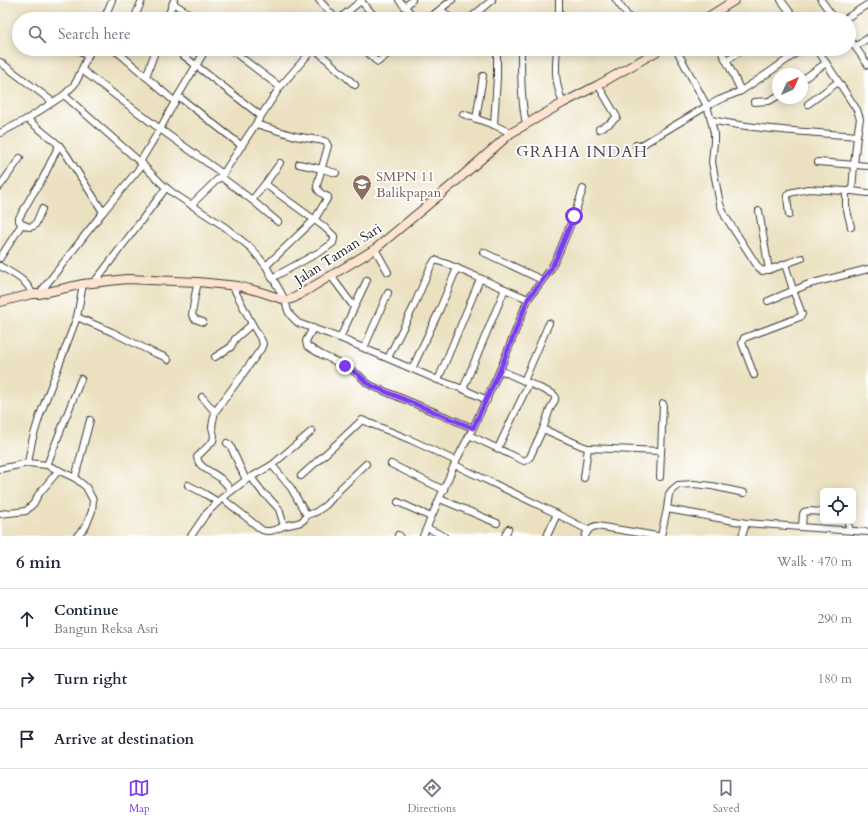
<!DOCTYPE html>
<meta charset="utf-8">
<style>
body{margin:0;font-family:Cardo,serif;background:#f6f6f7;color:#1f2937}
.controls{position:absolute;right:12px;bottom:12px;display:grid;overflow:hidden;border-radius:6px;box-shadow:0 2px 10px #0003}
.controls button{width:36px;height:36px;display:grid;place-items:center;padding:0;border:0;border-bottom:1px solid #e0e1e3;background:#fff;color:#1f2937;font:20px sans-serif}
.compass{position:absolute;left:772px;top:68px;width:36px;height:36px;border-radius:50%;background:#fff;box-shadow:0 2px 10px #0003;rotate:45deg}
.stop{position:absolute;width:12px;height:12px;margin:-9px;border:3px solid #7c3aed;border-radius:50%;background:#fff}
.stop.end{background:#7c3aed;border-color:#fff;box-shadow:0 1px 4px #0008}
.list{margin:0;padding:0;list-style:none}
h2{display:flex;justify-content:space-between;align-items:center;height:52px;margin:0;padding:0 16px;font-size:17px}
h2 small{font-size:13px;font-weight:400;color:#747a83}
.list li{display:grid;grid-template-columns:26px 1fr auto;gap:12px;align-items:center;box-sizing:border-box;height:60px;padding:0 16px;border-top:1px solid #e0e1e3}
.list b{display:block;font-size:15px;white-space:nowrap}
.list p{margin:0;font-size:13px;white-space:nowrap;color:#747a83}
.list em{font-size:13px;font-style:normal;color:#747a83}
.icon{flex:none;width:22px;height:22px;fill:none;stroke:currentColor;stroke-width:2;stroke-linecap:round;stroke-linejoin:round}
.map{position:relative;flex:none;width:868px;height:536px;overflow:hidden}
.search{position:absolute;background:#fff;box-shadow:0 2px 10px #0003;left:12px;right:12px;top:12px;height:44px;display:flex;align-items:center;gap:10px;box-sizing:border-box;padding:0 14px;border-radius:22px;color:#747a83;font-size:15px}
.sheet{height:232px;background:#fff}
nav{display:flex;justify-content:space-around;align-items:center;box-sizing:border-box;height:56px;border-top:1px solid #e0e1e3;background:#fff;font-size:11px;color:#747a83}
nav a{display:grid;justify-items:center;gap:2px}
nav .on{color:#7c3aed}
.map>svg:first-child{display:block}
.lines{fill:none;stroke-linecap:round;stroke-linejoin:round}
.street-casing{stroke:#3b3a35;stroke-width:8}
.secondary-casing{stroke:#3b3a35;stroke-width:10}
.street{stroke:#fff;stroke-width:6}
.secondary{stroke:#fde4d0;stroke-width:8}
.route{stroke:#7c3aed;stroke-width:5}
.labels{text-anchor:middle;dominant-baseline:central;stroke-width:3.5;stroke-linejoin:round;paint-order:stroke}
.education-label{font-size:14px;fill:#785e54;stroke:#fff;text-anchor:start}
.street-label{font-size:14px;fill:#1c1c1c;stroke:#fff}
.quarter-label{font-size:16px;letter-spacing:1px;fill:#504859;stroke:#fff}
</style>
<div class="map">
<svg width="868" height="536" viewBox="0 0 868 536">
<rect width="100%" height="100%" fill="#fff"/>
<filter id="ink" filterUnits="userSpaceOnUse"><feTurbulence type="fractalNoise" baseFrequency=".025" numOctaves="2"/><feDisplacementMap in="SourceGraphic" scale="8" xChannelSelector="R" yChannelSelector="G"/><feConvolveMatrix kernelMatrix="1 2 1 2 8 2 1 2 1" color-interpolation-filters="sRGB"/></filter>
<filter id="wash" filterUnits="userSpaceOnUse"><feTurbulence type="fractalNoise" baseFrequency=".012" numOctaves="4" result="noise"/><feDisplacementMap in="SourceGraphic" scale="16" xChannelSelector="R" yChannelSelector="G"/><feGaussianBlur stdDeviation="0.9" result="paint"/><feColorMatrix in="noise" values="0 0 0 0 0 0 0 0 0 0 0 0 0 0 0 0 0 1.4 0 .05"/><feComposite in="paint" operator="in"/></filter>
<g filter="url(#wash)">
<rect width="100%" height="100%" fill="#ebe1c0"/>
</g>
<g filter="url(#ink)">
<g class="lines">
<defs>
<g id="street">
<path d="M319 0 336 19"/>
<path d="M360 0 377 19"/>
<path d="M399 0 405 7 412 0"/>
<path d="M616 0 630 19"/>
<path d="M781 0 795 19"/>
<path d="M821 0 835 19"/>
<path d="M173 3 197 19"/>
<path d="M405 7 416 19"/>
<path d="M441 9 450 19"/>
<path d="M104 19 112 0"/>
<path d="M134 19 142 0"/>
<path d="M167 19 174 0"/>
<path d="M339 19 362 0"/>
<path d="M428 19 452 0"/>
<path d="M469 19 492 0"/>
<path d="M559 19V0"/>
<path d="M784 19 791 14"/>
<path d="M845 19 868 4"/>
<path d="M849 38 868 65"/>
<path d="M855 47 868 38"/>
<path d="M78 49 88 57"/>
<path d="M112 49 120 54 175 102"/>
<path d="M175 49 261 116"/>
<path d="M230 49 280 87"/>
<path d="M315 49 355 85"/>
<path d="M364 49 375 60 378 62 394 49"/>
<path d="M521 49C521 75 521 99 526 124"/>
<path d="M557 49C555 70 555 83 563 103"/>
<path d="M676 49 707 106 711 120 714 133V142L712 162 720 204 725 216 758 267 762 271 774 268 802 258"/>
<path d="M720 49 729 66 741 91"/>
<path d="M726 61 743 49"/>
<path d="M0 62 53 102"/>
<path d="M82 70 160 129 223 174"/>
<path d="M146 77 156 49"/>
<path d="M802 80 826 63"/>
<path d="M598 85 617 117 609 124 599 129"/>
<path d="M64 95 140 162 162 184 173 193 225 227 251 248 266 266 285 300 288 311 291 316 298 323 340 338 438 380 463 389 487 400"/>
<path d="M178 96 242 146"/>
<path d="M754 102 769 101 778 96"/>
<path d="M808 104 838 82"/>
<path d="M463 114 494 125 511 133"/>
<path d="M27 119 59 145 66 154 103 212"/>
<path d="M476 119 483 76"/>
<path d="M711 120C759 130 808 132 857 136L860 119 857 110 817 49"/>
<path d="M256 124 295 136 324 141 326 142 328 146 317 185C317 192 322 194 328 197L315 219 266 266"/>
<path d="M494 125 497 77V49"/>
<path d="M0 133 27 119 64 95 74 85 77 80 91 49"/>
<path d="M636 145 638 146H640L707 106 719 100 741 91 771 71 802 49"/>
<path d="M140 162 160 129 178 96 206 49"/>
<path d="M818 162 868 166"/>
<path d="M299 164 322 169 336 173"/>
<path d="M221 177 252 200 265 184"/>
<path d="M0 186 20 158"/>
<path d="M852 191 868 193"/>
<path d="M252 200 278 222"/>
<path d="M191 205 223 174 280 87 313 49"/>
<path d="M759 211 769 270"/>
<path d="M789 215 787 196 789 193 808 189 846 191"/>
<path d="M22 224 29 227 34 226 36 223 42 209"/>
<path d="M851 227 846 206V191H852L854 165 857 136"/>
<path d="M375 249 388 272"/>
<path d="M483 252 542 280"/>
<path d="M0 258 22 224 19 221V218L32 195 43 178 59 145"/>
<path d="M0 266C11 273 28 280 32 294"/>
<path d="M331 276 354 307"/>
<path d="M272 278 323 250 333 243 334 239V236L323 226 265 184 280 163"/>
<path d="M198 282 195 295 192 315 195 319 203 322"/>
<path d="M93 283 100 275 166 188"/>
<path d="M39 294 103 212 143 164"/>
<path d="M768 301 809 284 868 269"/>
<path d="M77 317 112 332 154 353 165 357 168 360"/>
<path d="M313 328 306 341 307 346 322 355 345 366 359 375 367 383 372 386 473 428"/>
<path d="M340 338 367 280"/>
<path d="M364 348 388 293"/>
<path d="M215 357 231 347 235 339 252 324"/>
<path d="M388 358 413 308 430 268 435 260 447 264 528 299"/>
<path d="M412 369 439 311 457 268"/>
<path d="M754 375 742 343 744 338 800 317 802 314 793 290 785 264"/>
<path d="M438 380 480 279"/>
<path d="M524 381 549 323"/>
<path d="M463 389 505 289"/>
<path d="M202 397 215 412"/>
<path d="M543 429 582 446 588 448 584 478"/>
<path d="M469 435 524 461 528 459 530 457 543 429 550 409 555 400V396L553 394 500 370"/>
<path d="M227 443 230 445 246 480"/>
<path d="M498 448 529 383"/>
<path d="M588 448 661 451"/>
<path d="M28 463 32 441 40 415 59 365 77 317 83 284"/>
<path d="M391 464 444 490"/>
<path d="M47 465 81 379"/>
<path d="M455 465 553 512 588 530"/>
<path d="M0 469 28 463 47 465 75 478 86 487 93 500 92 511 86 526 77 536"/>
<path d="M301 476 343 438 362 420 411 440 456 461"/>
<path d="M251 477 263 493 268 497 279 509 284 526"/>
<path d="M660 477 663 404"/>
<path d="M75 478 90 420"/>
<path d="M188 485 205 494 218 502"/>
<path d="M231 491C228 486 225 482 220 478 213 472 198 468 197 457L213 441 214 436 212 427 213 421 215 412 261 349 263 344 262 341 252 324 232 285"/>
<path d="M222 498 262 530C271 533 276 529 284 526 293 523 303 525 307 515L303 509 291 488 272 465"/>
<path d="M440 499 497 523"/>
<path d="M398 502 431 517"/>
<path d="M667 509 746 523 868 532"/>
<path d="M0 514 26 511 34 503 38 495 59 470"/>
<path d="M307 515 316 512 326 505 340 489 366 464"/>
<path d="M847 521 850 530"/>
<path d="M802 526 803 514 804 512 809 511 823 512"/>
<path d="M427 528 444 536"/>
<path d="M398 535 400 536"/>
<path d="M191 536 206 514 222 498 246 480 272 465 312 431"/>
<path d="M423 536 456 461 473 428 500 370 528 299 550 270 557 257 574 216 583 189"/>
<path d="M505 536 508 529"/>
<path d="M547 536 557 514"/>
<path d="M585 536C588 530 590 527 597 526L657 536"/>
<path d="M661 536 667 509 669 494 672 490 678 485 694 484 712 486 744 493"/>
<path d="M742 536 746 523"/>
</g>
<g id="secondary">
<path d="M705 19 735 0"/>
<path d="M0 302 32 294H39L83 284 127 279 198 282 238 286 261 292 285 300H288L294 298 375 249 453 184 511 133 563 103 598 85 661 49"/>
</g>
</defs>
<use href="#street" class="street-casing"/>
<use href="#secondary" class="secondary-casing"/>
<use href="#street" class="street"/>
<use href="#secondary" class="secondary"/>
</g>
</g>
<g class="lines" filter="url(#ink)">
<path class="route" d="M345 366 359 375 367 383 372 386 473 428 500 370 528 299 550 270 557 257 574 216"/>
</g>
<defs>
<symbol id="school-pin" viewBox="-11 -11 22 30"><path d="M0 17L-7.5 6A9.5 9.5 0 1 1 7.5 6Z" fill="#8d6e63" stroke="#fff"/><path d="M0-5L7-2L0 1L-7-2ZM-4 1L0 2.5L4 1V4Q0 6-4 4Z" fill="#fff"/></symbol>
</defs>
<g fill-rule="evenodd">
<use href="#school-pin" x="351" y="173" width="22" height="30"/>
</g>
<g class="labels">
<g class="education-label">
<text x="376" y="176">SMPN 11<tspan x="376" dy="16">Balikpapan</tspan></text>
</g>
<g class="street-label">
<text transform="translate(338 254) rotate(-33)">Jalan Taman Sari</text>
</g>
<g class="quarter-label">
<text x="582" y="152">GRAHA INDAH</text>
</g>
</g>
</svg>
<div class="controls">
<button><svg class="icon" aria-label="locate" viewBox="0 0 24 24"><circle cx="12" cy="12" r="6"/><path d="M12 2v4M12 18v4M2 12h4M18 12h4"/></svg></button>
</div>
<svg class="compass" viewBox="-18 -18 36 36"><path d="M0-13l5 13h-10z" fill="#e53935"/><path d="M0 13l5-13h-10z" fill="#747a83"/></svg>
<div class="stop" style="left:574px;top:216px"></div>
<div class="stop end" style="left:345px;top:366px"></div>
<div class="search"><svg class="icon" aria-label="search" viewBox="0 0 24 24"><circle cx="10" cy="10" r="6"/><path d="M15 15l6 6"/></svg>Search here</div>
</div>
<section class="sheet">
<h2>6 min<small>Walk · 470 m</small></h2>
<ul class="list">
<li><svg class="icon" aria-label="ahead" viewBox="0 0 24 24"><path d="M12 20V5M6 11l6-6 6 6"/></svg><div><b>Continue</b><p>Bangun Reksa Asri</p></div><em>290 m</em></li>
<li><svg class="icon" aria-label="right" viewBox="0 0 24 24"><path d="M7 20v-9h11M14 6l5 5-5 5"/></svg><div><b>Turn right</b></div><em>180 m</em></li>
<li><svg class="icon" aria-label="arrive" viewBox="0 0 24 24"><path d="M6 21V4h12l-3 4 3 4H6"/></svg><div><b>Arrive at destination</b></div></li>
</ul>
</section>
<nav>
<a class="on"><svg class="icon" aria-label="map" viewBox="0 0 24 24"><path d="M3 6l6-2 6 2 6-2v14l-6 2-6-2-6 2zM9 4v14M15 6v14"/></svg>Map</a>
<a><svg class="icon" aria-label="directions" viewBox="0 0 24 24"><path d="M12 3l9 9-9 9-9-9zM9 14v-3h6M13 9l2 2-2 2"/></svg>Directions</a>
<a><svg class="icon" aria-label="saved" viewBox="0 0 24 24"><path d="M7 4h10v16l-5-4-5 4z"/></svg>Saved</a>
</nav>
